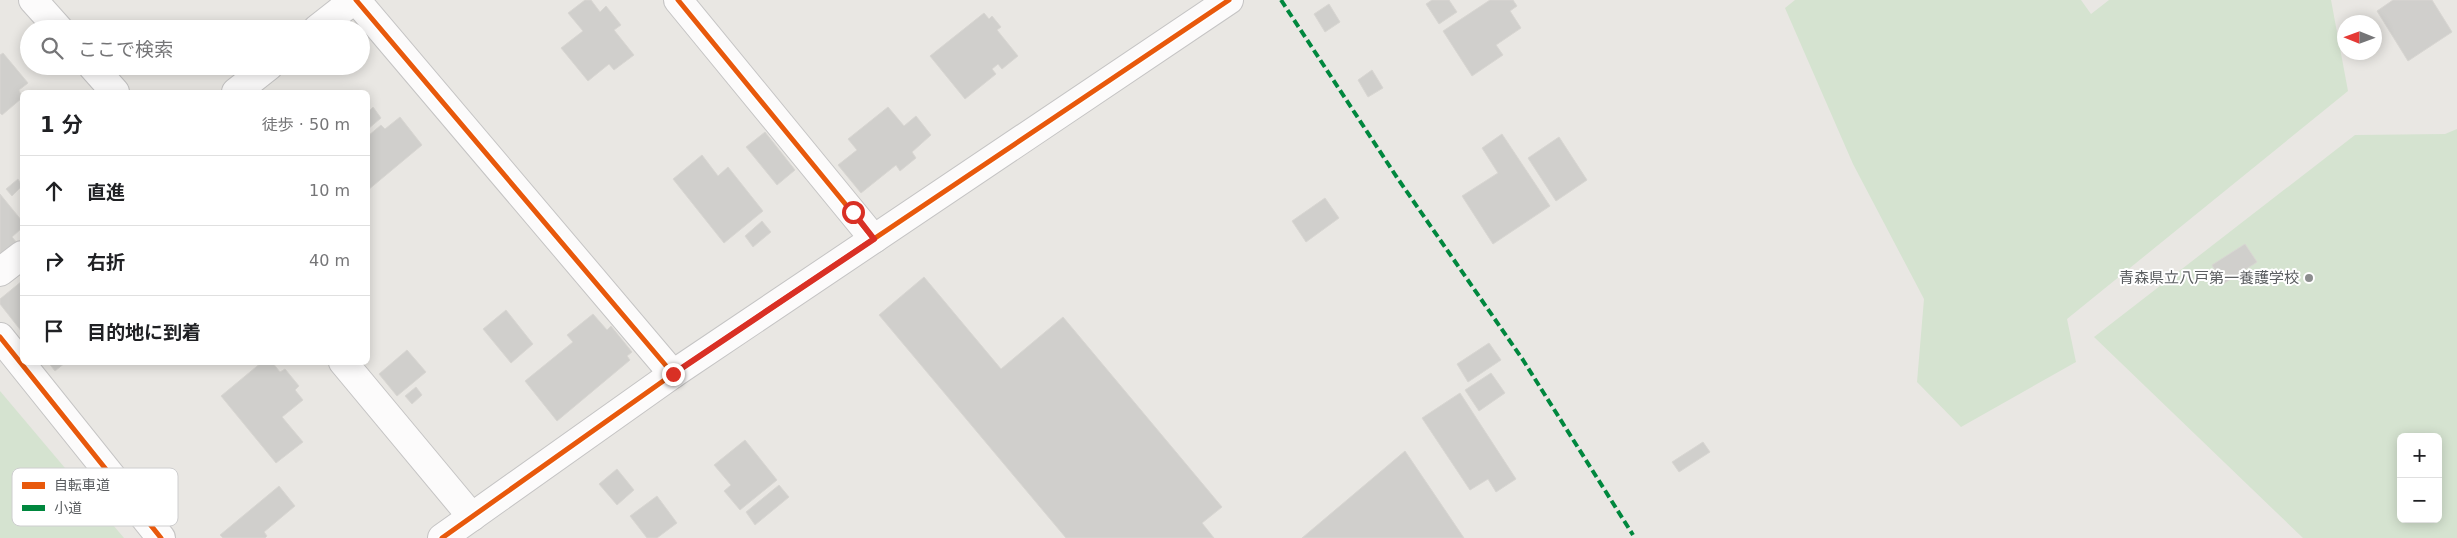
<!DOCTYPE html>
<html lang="ja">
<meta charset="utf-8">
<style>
body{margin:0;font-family:"DejaVu Sans","Noto Sans JP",sans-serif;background:#f6f6f6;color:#202124}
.controls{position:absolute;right:15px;bottom:15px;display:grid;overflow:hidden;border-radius:8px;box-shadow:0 2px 12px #0003}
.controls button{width:45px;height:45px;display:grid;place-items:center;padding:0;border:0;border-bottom:1px solid #e0e0e0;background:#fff;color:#202124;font:25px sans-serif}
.compass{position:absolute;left:2337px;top:15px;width:45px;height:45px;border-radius:50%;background:#fff;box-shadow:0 2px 12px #0003;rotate:271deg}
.stop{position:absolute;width:15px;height:15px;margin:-11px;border:4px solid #d93025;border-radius:50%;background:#fff}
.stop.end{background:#d93025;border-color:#fff;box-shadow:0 1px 5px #0008}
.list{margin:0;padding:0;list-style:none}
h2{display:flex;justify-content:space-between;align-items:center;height:65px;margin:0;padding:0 20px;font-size:21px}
h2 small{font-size:16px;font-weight:400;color:#757577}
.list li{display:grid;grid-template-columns:32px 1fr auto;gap:15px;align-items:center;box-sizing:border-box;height:70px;padding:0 20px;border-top:1px solid #e0e0e0}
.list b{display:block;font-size:19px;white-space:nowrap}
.list em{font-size:16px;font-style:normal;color:#757577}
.icon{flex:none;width:28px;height:28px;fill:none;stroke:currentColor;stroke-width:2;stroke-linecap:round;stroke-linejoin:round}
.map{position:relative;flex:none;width:2457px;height:538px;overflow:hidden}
.search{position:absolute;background:#fff;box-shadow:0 2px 12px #0003;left:20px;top:20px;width:350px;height:55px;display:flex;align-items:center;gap:12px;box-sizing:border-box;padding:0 18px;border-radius:28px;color:#757577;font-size:19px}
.panel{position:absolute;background:#fff;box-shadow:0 2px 12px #0003;left:20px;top:90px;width:350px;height:275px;border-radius:8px}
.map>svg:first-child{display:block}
.green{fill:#d5e3d0;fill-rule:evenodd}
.building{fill:#d0cfcc;stroke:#d8d6d2}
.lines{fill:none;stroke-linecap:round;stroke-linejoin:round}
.minor-casing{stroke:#c5c4c4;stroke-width:30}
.tertiary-casing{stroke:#c5c4c4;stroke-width:30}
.minor{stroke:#fcfbfb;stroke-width:28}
.tertiary{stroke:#fcfbfb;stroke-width:28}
.quiet{stroke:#00873e;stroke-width:4;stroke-dasharray:8 4;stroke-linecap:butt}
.cycleway-casing{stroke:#fff;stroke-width:8}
.cycleway{stroke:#e8590c;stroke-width:5}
.route{stroke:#d93025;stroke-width:6}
.poi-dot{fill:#8c8d8e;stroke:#fff;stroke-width:2}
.labels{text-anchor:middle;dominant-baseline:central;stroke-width:4;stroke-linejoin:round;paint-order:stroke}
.poi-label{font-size:15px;fill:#5a5d60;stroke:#fff;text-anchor:end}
.key{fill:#fff;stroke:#cececf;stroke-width:1}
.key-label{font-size:14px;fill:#5a5d60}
</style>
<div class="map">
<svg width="2457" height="538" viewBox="0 0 2457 538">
<rect width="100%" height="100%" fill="#e9e7e3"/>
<g class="green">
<path d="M1795 0H2081L2091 14 2109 0H2331L2348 91 2067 319 2076 362 1961 427 1917 382 1924 299 1853 164 1785 8Z"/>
<path d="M2457 129V538H2303L2094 337 2355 135 2445 134ZM2401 437H2438V519H2401Z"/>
<path d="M0 391 124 538H0Z"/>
</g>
<g class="building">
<path d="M585 0H591L600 12 606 6 621 25 614 30 634 55 614 70 609 64 588 81 561 48 583 31 568 13Z"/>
<path d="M1432 0H1449L1457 12 1439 24 1426 4Z"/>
<path d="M1490 0H1513L1517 6 1510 11 1521 28 1496 45 1503 55 1472 76 1443 31Z"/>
<path d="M2393 0H2432L2452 32 2408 61 2377 11Z"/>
<path d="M1329 4 1340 22 1325 32 1314 14Z"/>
<path d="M984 13 989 19 992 16 1001 27 997 30 1018 56 1002 69 998 64 992 69 996 74 965 99 930 56Z"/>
<path d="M3 53 28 83 19 90 22 98 2 115 0 113V55Z"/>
<path d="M1372 70 1383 88 1368 97 1358 80Z"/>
<path d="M373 107 381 118 368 129V112Z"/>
<path d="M888 107 904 126 916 116 931 135 912 152 916 158 900 171 896 165 861 193 838 165 857 150 848 139Z"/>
<path d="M400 117 422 145 368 190V136L381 125 385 129Z"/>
<path d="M765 132 795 170 777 185 746 147Z"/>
<path d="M1502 134 1550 206 1493 244 1462 196 1498 173 1482 148Z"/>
<path d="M1559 137 1587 180 1556 201 1528 158Z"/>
<path d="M702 155 718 176 728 167 763 211 724 243 673 179Z"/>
<path d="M18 179 22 186 12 196 6 189Z"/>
<path d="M0 194 22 221V228L12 237 17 243 0 257Z"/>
<path d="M1325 198 1339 218 1306 242 1292 221Z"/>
<path d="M762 221 771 232 753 247 745 236Z"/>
<path d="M2245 244 2257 262 2223 284 2212 265Z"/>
<path d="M924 277 1001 369 1063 317 1222 507 1202 523 1214 538H1066L879 315Z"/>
<path d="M22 281V332L0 304V299Z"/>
<path d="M506 310 533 344 511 363 483 329Z"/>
<path d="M593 314 607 330 611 326 632 352 627 356 630 360 557 421 525 381 573 342 567 335Z"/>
<path d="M1489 343 1501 360 1468 382 1457 364Z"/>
<path d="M407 350 426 372 397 396 379 374Z"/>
<path d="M48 362H66L55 371Z"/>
<path d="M262 362H272L280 372 285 369 299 386 295 390 303 400 282 417 303 442 276 463 221 396Z"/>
<path d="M1491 373 1505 393 1479 411 1465 390Z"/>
<path d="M416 387 422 395 412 404 405 396Z"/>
<path d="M1460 393 1516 479 1496 492 1488 479 1470 490 1422 418Z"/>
<path d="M745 440 777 480 740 510 724 491 731 485 714 465Z"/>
<path d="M1703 442 1710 452 1679 472 1672 462Z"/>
<path d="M1405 451 1464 538H1302Z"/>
<path d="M617 469 634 490 617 505 599 484Z"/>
<path d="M779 485 789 497 755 525 746 512Z"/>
<path d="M279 486 295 506 264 532 267 536 265 538H223L220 535Z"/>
<path d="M657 496 677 523 657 538H647L630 516Z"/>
</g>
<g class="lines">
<defs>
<g id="minor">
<path d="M33 0 59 29"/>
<path d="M356 0 673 374"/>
<path d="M678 0 874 239"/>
<path d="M317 29 354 0"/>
<path d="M92 66 115 92"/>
<path d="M236 92 269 66"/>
<path d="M0 272 22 255"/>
<path d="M0 337 161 538"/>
<path d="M343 362 472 517"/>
</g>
<path id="tertiary" d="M442 538 673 374 1229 0"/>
</defs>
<use href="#minor" class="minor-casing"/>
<use href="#tertiary" class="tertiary-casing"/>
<use href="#minor" class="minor"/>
<use href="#tertiary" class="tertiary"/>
<path class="quiet" d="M1281 0 1396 176 1523 360 1633 535"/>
<defs>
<g id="cycleway">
<path d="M356 0 673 374"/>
<path d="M678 0 874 239"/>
<path d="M0 337 161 538"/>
<path d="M442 538 673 374 1229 0"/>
</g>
</defs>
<use href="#cycleway" class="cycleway-casing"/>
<use href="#cycleway" class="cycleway"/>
</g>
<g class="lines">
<path class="route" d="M673 374 874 239 853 212"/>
</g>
<circle class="poi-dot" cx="2309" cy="278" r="5"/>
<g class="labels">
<g class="poi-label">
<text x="2299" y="278">青森県立八戸第一養護学校</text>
</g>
</g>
<rect x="12" y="468" width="166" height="58" rx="8" class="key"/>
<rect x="22" y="482" width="23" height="7" fill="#e8590c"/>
<rect x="22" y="505" width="23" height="6" fill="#00873e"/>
<g class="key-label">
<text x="54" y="490">自転車道</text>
<text x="54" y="513">小道</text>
</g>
</svg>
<div class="controls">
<button>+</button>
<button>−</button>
</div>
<svg class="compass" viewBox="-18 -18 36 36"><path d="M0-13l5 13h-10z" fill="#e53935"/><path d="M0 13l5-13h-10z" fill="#757577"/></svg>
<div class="stop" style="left:853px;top:212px"></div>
<div class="stop end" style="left:673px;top:374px"></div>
<div class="search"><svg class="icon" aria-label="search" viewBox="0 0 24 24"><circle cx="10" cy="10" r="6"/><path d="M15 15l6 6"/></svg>ここで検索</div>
<section class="panel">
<h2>1 分<small>徒歩 · 50 m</small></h2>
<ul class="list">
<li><svg class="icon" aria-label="ahead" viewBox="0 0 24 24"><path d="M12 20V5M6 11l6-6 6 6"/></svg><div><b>直進</b></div><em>10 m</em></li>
<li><svg class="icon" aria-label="right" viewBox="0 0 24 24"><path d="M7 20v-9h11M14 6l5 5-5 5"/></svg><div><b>右折</b></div><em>40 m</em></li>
<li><svg class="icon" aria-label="arrive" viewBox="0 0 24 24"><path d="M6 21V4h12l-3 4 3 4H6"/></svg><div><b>目的地に到着</b></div></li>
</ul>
</section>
</div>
